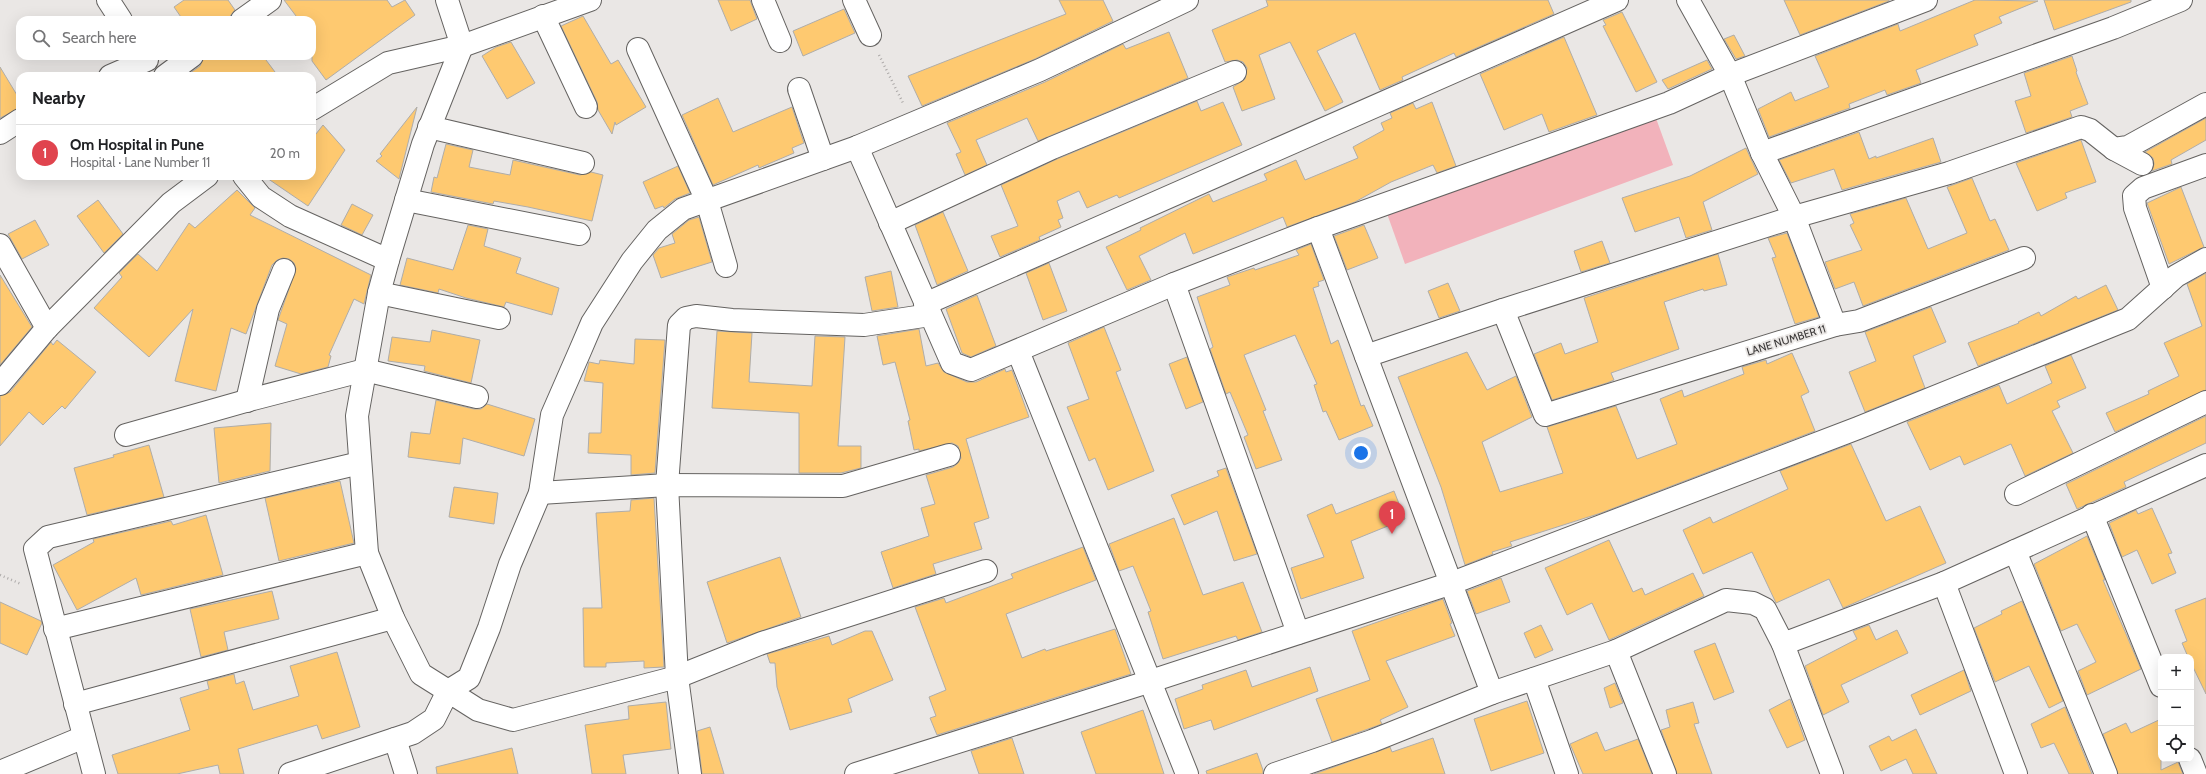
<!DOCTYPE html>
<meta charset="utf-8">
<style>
body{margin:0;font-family:Cabin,sans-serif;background:#f2f2f2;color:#202124}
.controls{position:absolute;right:12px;bottom:12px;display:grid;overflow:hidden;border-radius:8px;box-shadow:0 4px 16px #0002}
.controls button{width:36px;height:36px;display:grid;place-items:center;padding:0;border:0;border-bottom:1px solid #e0e0e0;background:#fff;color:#202124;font:20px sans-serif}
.you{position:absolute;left:1361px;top:453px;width:14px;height:14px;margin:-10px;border:3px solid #fff;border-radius:50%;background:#1a73e8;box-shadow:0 0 0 6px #1a73e833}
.badge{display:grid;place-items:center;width:26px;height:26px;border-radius:50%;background:#2563eb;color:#fff;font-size:13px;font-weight:700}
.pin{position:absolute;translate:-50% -33px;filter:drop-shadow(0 1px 2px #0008)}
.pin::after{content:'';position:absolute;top:21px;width:14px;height:12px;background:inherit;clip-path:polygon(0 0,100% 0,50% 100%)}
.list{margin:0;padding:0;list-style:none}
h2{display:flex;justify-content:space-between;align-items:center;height:52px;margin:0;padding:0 16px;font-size:17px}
h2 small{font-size:13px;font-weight:400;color:#757577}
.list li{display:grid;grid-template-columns:26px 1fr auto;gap:12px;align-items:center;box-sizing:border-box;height:56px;padding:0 16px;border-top:1px solid #e0e0e0}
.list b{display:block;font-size:15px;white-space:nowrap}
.list p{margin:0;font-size:13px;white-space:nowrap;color:#757577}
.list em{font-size:13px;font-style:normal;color:#757577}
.icon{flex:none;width:22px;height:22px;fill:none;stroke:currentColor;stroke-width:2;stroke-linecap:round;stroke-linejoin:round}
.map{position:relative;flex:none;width:2206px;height:774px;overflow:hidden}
.search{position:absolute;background:#fff;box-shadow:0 4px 16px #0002;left:16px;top:16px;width:300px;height:44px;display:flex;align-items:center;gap:10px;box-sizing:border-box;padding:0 14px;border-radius:12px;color:#757577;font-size:15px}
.panel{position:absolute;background:#fff;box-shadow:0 4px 16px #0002;left:16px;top:72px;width:300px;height:108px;border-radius:12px}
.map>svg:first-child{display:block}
.green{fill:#f2b2bb}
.building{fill:#fec970;stroke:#afadaa}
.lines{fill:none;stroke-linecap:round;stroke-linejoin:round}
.minor-casing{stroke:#656361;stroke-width:24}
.path{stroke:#aca9a8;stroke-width:2.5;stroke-dasharray:1 3;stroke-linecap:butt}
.minor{stroke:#fff;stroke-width:22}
.labels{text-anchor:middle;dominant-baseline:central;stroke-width:3.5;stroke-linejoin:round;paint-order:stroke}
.street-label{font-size:11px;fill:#3a3838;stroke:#eae7e5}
</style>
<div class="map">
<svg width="2206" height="774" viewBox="0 0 2206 774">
<rect width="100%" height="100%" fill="#eae7e5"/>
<path class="green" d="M1653 110 1673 165 1405 264 1385 208Z"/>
<g class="building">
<path d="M184 0H228L235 10 227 20H183L174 7Z"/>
<path d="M284 0H387L392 7 405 0 415 15 326 80 312 61V20H299Z"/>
<path d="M718 0H750L757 19 731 31Z"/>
<path d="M1059 0H1103L1113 21 1035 59 922 106 908 76 1066 14Z"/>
<path d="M1266 0H1548L1554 14 1456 57 1454 53 1402 77 1403 80 1380 90 1355 33 1317 51 1343 102 1325 111 1290 42 1259 55 1275 99 1242 111 1233 87 1245 79 1247 68 1243 62 1237 60 1225 62 1212 30 1268 6Z"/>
<path d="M1784 0H1889V1L1800 35Z"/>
<path d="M1975 0 2038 1 1999 17 2002 23 1974 35 1978 45 1916 70 1921 83 1887 95 1885 90 1849 104 1850 108 1769 137 1758 109 1791 92 1795 101 1829 87 1815 56 1898 24 1900 31Z"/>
<path d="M2044 0H2131V2L2054 30Z"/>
<path d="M844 9 855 33 803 56 793 31Z"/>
<path d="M1622 12 1657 82 1636 92 1603 26 1606 25 1603 20Z"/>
<path d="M583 16 611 64 618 60 646 107 616 125 615 122 612 134 598 110 597 102 561 26Z"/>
<path d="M1169 32 1188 78 1038 141 1027 118 976 140 987 165 965 175 956 154 961 152 947 123 1045 82 1123 44 1126 49Z"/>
<path d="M1734 35 1745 56 1736 59 1724 39Z"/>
<path d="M1564 37 1597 115 1549 132 1542 114 1504 130 1480 74Z"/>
<path d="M511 42 535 83 507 99 482 56 496 47Z"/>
<path d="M204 56H263L278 76H186L200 66Z"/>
<path d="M2072 56 2077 71 2076 72 2088 104 2070 111 2072 117 2026 133 2015 101 2031 96 2024 73Z"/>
<path d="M1707 60 1712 69 1668 89 1662 80Z"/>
<path d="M0 67 20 100V108L0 118Z"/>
<path d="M718 98 733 132 792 107 804 143 792 148 794 153 759 168 758 165 713 185 682 115Z"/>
<path d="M1197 101 1201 111 1223 102 1242 145 1119 198 1117 195 1087 208 1079 191 1057 201 1063 218 1058 220 1061 227 1039 237 1040 240 1000 257 991 236 1018 226 1001 185 1057 159Z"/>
<path d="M1432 102 1456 166 1437 173 1433 165 1391 182 1355 202 1287 227 1283 217 1193 254 1185 233 1139 256 1151 280 1127 290 1106 247 1141 230 1140 228 1209 194 1213 202 1267 180 1264 174 1296 160 1305 180 1358 158 1353 147 1384 130 1381 123 1392 118 1390 113 1413 103 1416 109Z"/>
<path d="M417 107 399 179 376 161 382 156 380 154Z"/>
<path d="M2206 118V140L2171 160 2172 164 2152 171 2154 164 2153 158 2145 152Z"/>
<path d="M323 125 345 150 308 206 264 176H312V139Z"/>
<path d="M1859 132 1869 159 1876 156V158L1933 138 1941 162 1842 190 1834 169 1791 183 1779 160Z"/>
<path d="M2081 140 2096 182 2065 193 2067 198 2037 211 2016 163Z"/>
<path d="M446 144 473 150 469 167 510 175 513 160 580 175 591 172 603 175 592 221 528 207 494 201 493 204 431 192 434 177 437 178Z"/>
<path d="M1746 148 1758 174 1703 202 1712 230 1686 238 1679 217 1635 232 1622 198 1690 176Z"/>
<path d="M678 166 690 193 675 199 664 208 663 206 655 209 643 182Z"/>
<path d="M1972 178 1990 221 1995 219 2009 250 1863 306 1854 282 1835 289 1825 262 1862 250 1850 225 1854 223 1850 214 1906 198 1928 249 1967 233 1947 187Z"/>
<path d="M2181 187 2204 247 2169 264 2147 203Z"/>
<path d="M237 190 255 208 250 215 371 275 364 304 354 299 329 355 331 356 328 367 301 374 275 366 287 324 278 320 296 269 294 263 289 259 283 258 277 260 272 265 246 334 231 328 216 391 175 381 193 309 149 357 94 308 122 277 119 273 138 254 157 271 189 223 195 228Z"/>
<path d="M98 200 123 234 104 253 77 216Z"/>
<path d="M352 204 373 215 362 235 341 225Z"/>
<path d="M943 212 968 271 937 285 915 225Z"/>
<path d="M699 217 712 262 661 278 653 255 659 248 675 243 672 234 689 220Z"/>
<path d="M35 220 49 245 22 259 8 234Z"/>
<path d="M468 225 488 229 484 246 521 258 516 273 559 288 552 315 506 302 504 307 466 298 439 289 438 293 400 285 407 258 453 270Z"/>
<path d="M1364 225 1378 258 1347 270 1334 236Z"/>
<path d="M1787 233 1819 317 1795 324 1772 258 1776 257 1768 238Z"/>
<path d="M1602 241 1610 263 1581 272 1574 251Z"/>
<path d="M1311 244 1324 280 1318 282 1319 286 1313 288 1331 344 1338 340 1361 406 1364 405 1373 426 1339 440 1326 411 1323 412 1314 385 1317 384 1295 335 1244 355 1266 410 1263 411 1282 460 1256 469 1244 437 1248 435 1230 392 1226 394 1210 349 1213 347 1197 297 1230 285 1227 277 1254 268 1255 270 1299 255 1296 250Z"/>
<path d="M1718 254 1727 285 1704 291 1703 289 1664 302 1679 349 1611 373 1614 380 1607 383 1552 400 1534 354 1561 343 1565 354 1598 342 1584 298Z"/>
<path d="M1049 263 1067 311 1043 320 1026 273Z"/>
<path d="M891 271 898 307 872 311 865 277Z"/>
<path d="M2206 273V390L2115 432 2106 413 2149 394 2148 391 2179 376 2164 343 2202 326 2187 284Z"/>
<path d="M0 275 32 327 0 365Z"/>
<path d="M1448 283 1460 311 1439 318 1428 291Z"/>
<path d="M2106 285 2118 310 1978 366 1968 343 2019 323 2018 322 2039 312 2041 316 2076 296 2078 299Z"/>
<path d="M977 295 996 346 971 357 962 353 946 309Z"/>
<path d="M1931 307 1946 342 1913 356 1925 388 1865 412 1849 372 1876 361 1865 332Z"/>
<path d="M1104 327 1121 370 1116 372 1154 471 1108 490 1095 458 1089 461 1067 407 1089 399 1068 343Z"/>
<path d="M919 329 926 366 938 363 944 372 967 382H976L1005 369 1006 372 1012 370 1029 417 966 439 989 518 974 523 982 549 933 564 936 574 893 588 881 552 929 536 921 508 935 504 926 475 953 467 958 463 961 458 958 446 952 443 919 451V449L914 450 908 421 910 420 895 362 883 365 877 336Z"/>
<path d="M432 330 480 340 471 383 424 371 425 366 388 361 392 337 430 342Z"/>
<path d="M717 331 752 333 749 382 812 386 815 336 845 337 838 446H861V468L841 473H799V413L712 408Z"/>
<path d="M635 339 665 340 655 473 631 475V455L588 453 589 433H601L603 383 584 381 589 362 599 364 600 360 634 364Z"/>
<path d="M57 340 96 372 65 409 62 406 43 425 29 412 0 446V396L10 392 51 342 53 345Z"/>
<path d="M1467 352 1487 390 1516 376 1532 417 1482 442 1500 492 1563 473 1547 427 1616 406 1637 459 1677 444 1660 399 1682 390 1684 397 1744 374 1742 367 1766 360 1767 364 1792 353 1809 392 1801 396 1815 431 1601 513 1510 542 1512 546 1492 552 1493 554 1465 565 1441 487 1398 377Z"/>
<path d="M2071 355 2086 388 2057 401 2060 407 2052 411 2073 453 2025 476 2011 444 1964 465 1960 456 1930 470 1907 422 1999 385 2007 404 2052 383 2045 366Z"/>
<path d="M1187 357 1203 402 1186 409 1169 364Z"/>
<path d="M436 400 474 409H481L487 404 535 419 524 456 463 438 460 464 408 457 411 432 430 434Z"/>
<path d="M2206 416V443L2124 482 2126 487 2077 509 2066 484Z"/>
<path d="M271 423 270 471 219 483 214 428Z"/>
<path d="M1851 444 1886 521 1920 506 1946 563 1843 608 1829 579 1776 603 1752 552 1703 574 1683 530 1710 517 1713 523 1788 489 1780 471Z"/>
<path d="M149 445 164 497 87 515 74 468 114 457 113 455Z"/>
<path d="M1226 468 1257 554 1234 561 1217 511 1184 525 1171 495 1219 476 1217 471Z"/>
<path d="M340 481 354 543 279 561 265 498Z"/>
<path d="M454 487 498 493 494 524 449 517Z"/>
<path d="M1394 491 1405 519 1351 541 1364 578 1301 599 1291 568 1324 557 1307 515 1332 504 1336 514Z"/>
<path d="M654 498 664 667 644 668V661L606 663V667H584L583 608H602L596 513 630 511 631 500Z"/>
<path d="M2152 508 2172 553 2168 554 2176 573 2152 584 2137 550 2122 557 2109 523 2136 510 2138 514Z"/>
<path d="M206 515 223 575 141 595 136 578 77 610 53 565 94 542 93 539 171 521 173 525Z"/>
<path d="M1174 518 1203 595 1243 582 1262 632 1238 640 1236 636 1163 659 1148 612 1151 611 1133 566 1119 571 1109 544Z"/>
<path d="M2087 536 2105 580H2103L2141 669 2087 695 2078 671 2096 662 2077 624 2061 631 2034 564Z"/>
<path d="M1609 540 1633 592 1642 588 1645 595 1693 573 1704 596 1609 640 1592 603 1567 615 1545 568Z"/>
<path d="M1083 547 1096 580 1006 614 1022 658 1045 649 1046 651 1115 629 1131 674 937 735 930 718 936 716 929 697 946 690 915 607 944 598 946 603 1013 578 1011 574Z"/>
<path d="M780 557 801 617 727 643 707 582Z"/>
<path d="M1501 578 1510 602 1476 614 1467 591Z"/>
<path d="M272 591 279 619 224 632 228 650 201 657 190 609Z"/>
<path d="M2206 598V694L2191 663V657H2188L2182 643 2187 641 2175 610Z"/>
<path d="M1443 599 1452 623 1450 624 1455 636 1386 661 1408 707 1380 720 1382 724 1332 742 1316 699 1370 680 1352 631Z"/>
<path d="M2022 601 2063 701 2049 708 2029 666 1995 682 1974 628 2002 614 2001 611Z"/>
<path d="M0 602 41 621 42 623 27 655 0 643Z"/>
<path d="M1541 625 1553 650 1535 658 1524 633Z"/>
<path d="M1869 625 1876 640 1897 630 1908 653 1841 685 1849 702 1823 715 1805 666 1857 639 1853 631Z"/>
<path d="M865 631H872L893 680 848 699 852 712 790 730 777 687 775 663H770L767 654 829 636 832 645Z"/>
<path d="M1715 643 1734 692 1714 700 1694 651Z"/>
<path d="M337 652 360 727 322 739 317 725 238 749 244 774H220L218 765 177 774H118L112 755 190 730 180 698 209 689 207 681 234 674 236 684 244 681 253 710 299 696 290 666Z"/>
<path d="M1310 667 1318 691 1214 730 1211 720 1184 729 1175 699 1203 689 1202 685 1246 670 1252 687Z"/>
<path d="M1964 670 1971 691 1920 715 1911 695Z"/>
<path d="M1615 683 1623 703 1610 708 1604 688Z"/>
<path d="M1790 699 1805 740 1787 748 1769 710Z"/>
<path d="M1527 701 1544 753 1491 771 1474 719Z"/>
<path d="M666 702 671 749 623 755 626 774H592L585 725 629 719 628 706Z"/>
<path d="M1693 702 1699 723 1694 724 1712 774H1677L1661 730 1670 727 1666 710Z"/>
<path d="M2065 707 2092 774H2069L2054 743 2041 748 2031 724Z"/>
<path d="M1143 710 1164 774H1096L1081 732Z"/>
<path d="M2161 719V770L2178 762 2183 774H2118L2103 734 2126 723 2131 733Z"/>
<path d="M710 727 724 774H702L697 731Z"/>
<path d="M1916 729 1937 774H1913L1906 759 1881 771 1869 746 1889 736 1892 741Z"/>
<path d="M1597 732 1605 751 1638 739 1652 774H1583L1570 744Z"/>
<path d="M1012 738 1024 774H979L971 751Z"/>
<path d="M1433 738 1445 774H1314L1390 747 1392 752Z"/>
<path d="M512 748 518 774H437L436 767Z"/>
<path d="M1257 753 1263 770V774H1207L1206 771Z"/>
</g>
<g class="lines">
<defs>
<g id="minor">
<path d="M108 0 121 20"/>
<path d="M447 0 462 46 423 144 388 260 379 293 357 416 367 553 393 618 421 674 448 691 469 678 489 628 510 564 540 493 552 415 580 351 592 323 632 261 657 230 683 209 857 147 1040 70 1187 0"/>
<path d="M763 0 780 41"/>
<path d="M854 0 870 35"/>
<path d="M1688 0 1730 75 1762 153 1794 217 1835 325"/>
<path d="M543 16 586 107"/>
<path d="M242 20 270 0"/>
<path d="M638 49 707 201 726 266"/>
<path d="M110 76 147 60"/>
<path d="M165 76 192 56"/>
<path d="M799 89 823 159"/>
<path d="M312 109 388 63 462 46 590 0"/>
<path d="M429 127 583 163"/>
<path d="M0 133 20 120"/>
<path d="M857 147 952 363 971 370 1174 284 1318 228 1669 103 1730 75 1926 0"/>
<path d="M2114 149 2142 164"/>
<path d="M1762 153 2113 28 2181 0"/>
<path d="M244 176 261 197 290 216 388 260"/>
<path d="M406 200 579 234"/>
<path d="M890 223 1052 148 1235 72"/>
<path d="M1318 228 1492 693"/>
<path d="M0 245 47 328"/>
<path d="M2024 258 1859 321 1835 325 1545 415 1503 310 1794 217 1949 173 2081 127 2090 130 2114 149 2128 147 2206 104"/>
<path d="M1174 284 1298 633"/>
<path d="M2163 288 2135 208 2134 196 2143 188 2206 165"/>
<path d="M379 293 499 318"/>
<path d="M925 304 1617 0"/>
<path d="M1018 351 1187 774"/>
<path d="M1366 356 1503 310"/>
<path d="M0 384 47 328 171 203 207 176"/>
<path d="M247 401 268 309 284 270"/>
<path d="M126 435 253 399 365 370 477 397"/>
<path d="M540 493 667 485 843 486 949 455"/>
<path d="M2016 494 2206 402"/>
<path d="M2092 515 2161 686"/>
<path d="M2015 551 2106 774"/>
<path d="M1944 583 2016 774"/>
<path d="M55 629 367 553"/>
<path d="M1783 644 1832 774"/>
<path d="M1616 651 1665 774"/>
<path d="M1534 679 1567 774"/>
<path d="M75 704 393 618"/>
<path d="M395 739 406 774"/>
<path d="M2190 759 2196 774"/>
<path d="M0 772 84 737"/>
<path d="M94 774 35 549 48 537 360 463"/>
<path d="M290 774 413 733 434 719 448 691 478 710 513 720 677 677 762 643 986 571"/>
<path d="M690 774 677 677 667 485 679 325 686 318 696 316 732 320 864 325 930 315"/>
<path d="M856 774 1151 681 1452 583 1858 428 2128 319 2176 276 2206 259"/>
<path d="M1275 774 1372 741 1492 693 1616 651 1726 600 1753 603 1765 609 1783 644 1944 583 2206 465"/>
</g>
</defs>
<use href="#minor" class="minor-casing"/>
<g class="path">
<path d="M879 55 903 103"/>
<path d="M0 575 21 584"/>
</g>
<use href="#minor" class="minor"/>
</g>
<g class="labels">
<g class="street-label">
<text transform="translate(1786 340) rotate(-17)">LANE NUMBER 11</text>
</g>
</g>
</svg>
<div class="controls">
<button>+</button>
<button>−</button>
<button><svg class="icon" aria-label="locate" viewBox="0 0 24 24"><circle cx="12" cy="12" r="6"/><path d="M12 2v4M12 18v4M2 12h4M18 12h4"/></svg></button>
</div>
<div class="you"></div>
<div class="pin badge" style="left:1392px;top:534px;background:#e0444e">1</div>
<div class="search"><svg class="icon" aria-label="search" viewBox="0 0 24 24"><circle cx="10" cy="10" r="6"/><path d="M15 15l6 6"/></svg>Search here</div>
<section class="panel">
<h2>Nearby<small></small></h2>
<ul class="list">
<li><span class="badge" style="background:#e0444e">1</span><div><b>Om Hospital in Pune</b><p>Hospital · Lane Number 11</p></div><em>20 m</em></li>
</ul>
</section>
</div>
